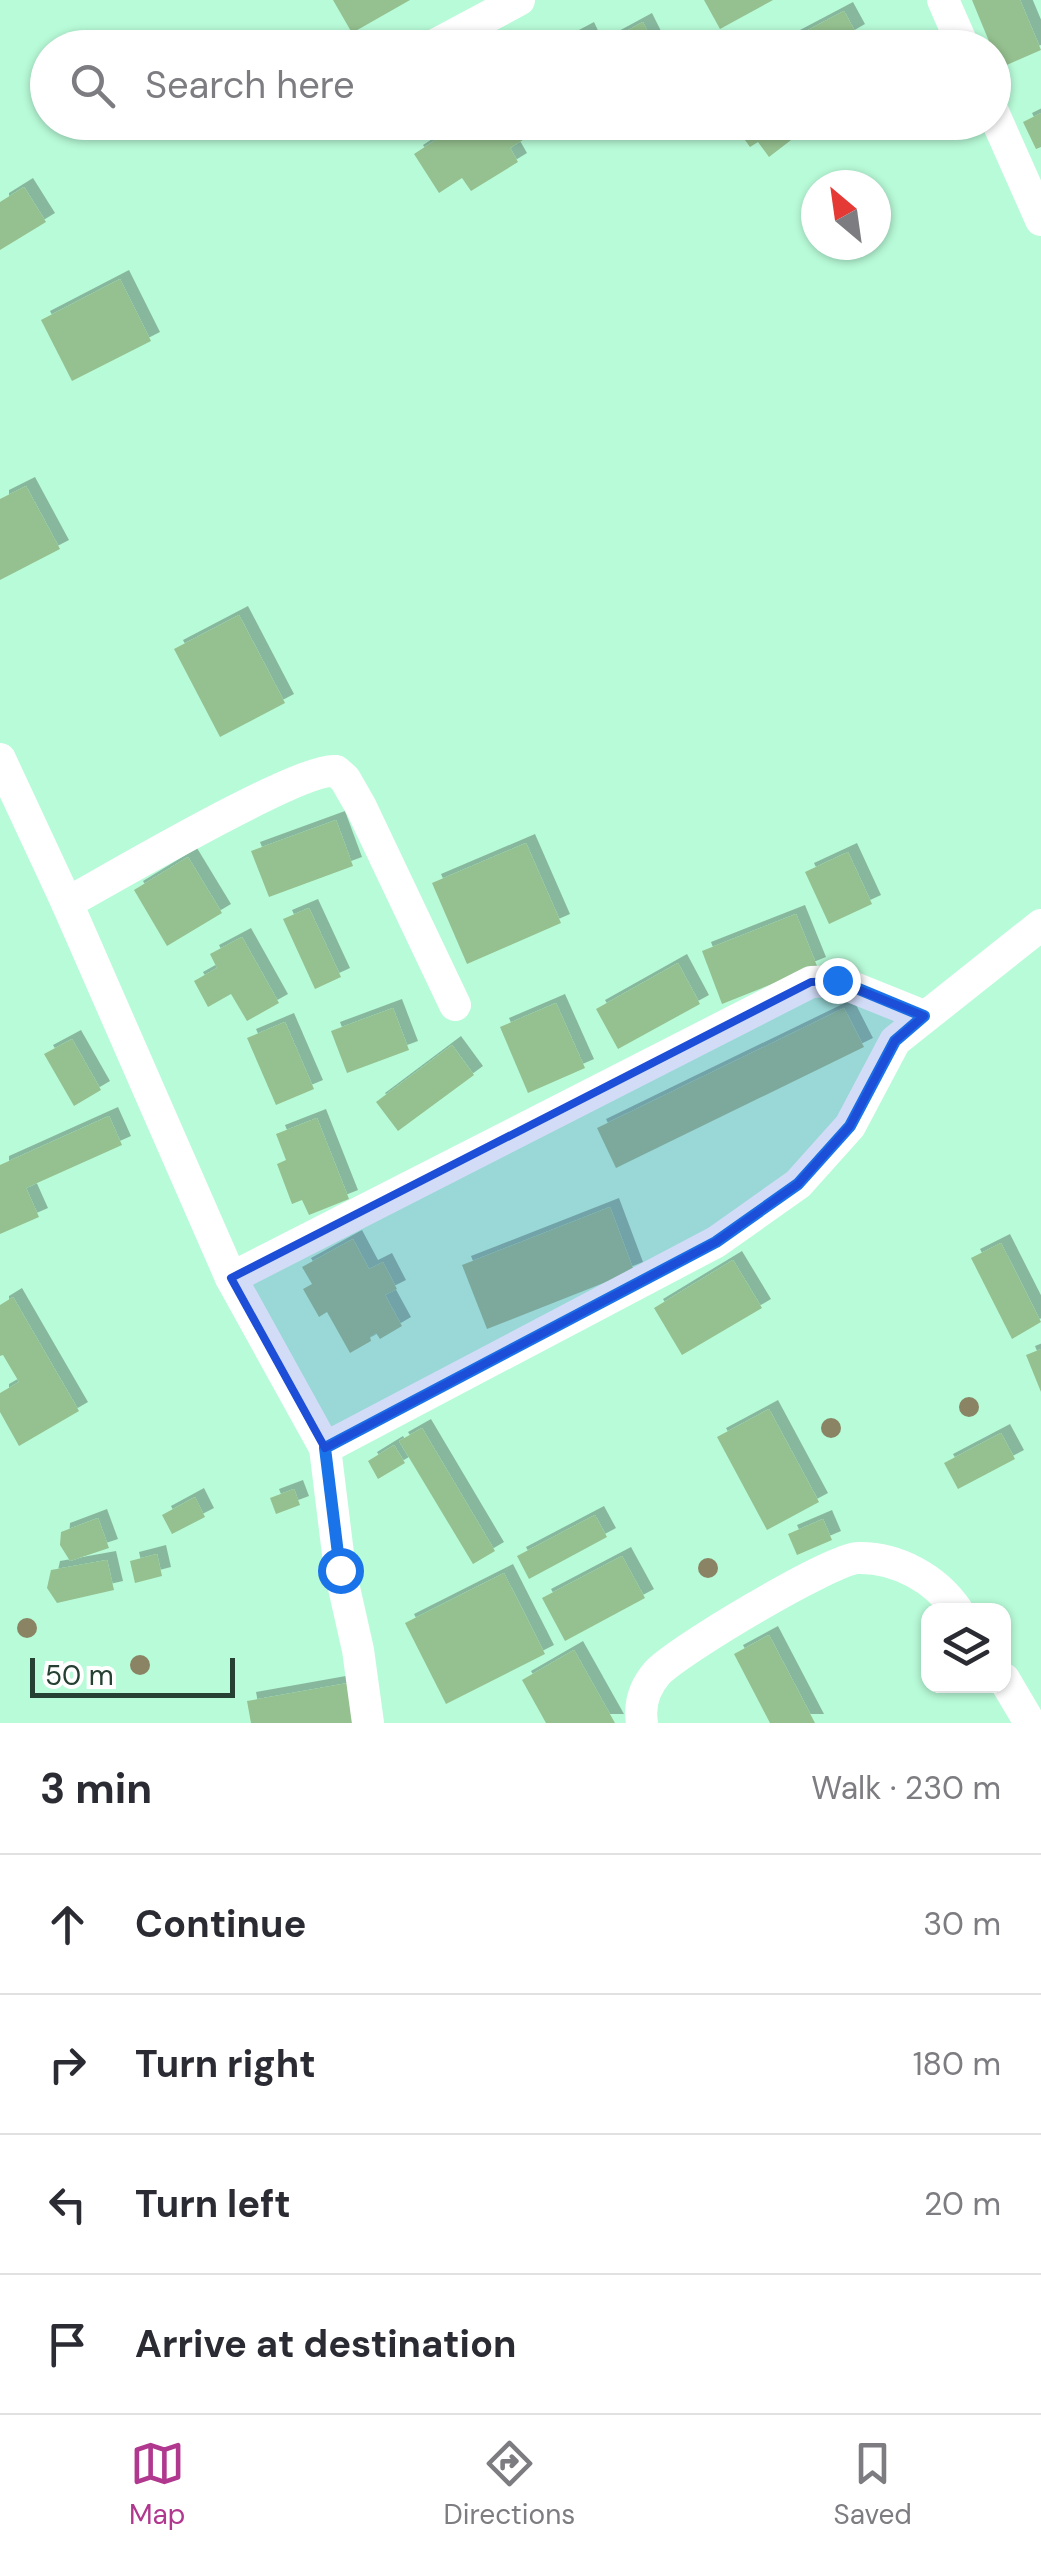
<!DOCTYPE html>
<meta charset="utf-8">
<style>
body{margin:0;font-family:"DM Sans",sans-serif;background:#f2f2f3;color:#2b2b33}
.controls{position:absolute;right:30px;bottom:30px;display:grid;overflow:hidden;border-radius:20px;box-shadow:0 2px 8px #0004}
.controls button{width:90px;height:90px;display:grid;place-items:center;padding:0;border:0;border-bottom:2px solid #e1e1e2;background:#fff;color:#2b2b33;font:50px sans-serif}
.compass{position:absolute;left:801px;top:170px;width:90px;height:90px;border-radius:50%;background:#fff;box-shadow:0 2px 8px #0004;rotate:331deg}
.scale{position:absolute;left:30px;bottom:25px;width:205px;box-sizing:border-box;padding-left:10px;border:5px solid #264133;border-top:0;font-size:28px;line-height:35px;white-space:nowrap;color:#264133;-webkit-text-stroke:8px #fff;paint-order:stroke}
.stop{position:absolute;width:30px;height:30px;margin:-22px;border:8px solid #1a73e8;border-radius:50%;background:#fff}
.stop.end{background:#1a73e8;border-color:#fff;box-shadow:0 2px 10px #0008}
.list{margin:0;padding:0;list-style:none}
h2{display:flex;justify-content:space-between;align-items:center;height:130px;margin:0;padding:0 40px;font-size:42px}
h2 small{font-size:32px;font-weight:400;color:#7c7c81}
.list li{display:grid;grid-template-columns:65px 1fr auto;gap:30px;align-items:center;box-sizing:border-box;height:140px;padding:0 40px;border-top:2px solid #e1e1e2}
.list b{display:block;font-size:38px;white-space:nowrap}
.list em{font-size:32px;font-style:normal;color:#7c7c81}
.icon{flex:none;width:55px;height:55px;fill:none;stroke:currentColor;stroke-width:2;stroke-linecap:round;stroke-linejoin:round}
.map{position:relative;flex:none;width:1041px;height:1723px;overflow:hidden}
.search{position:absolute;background:#fff;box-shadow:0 2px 8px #0004;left:30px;right:30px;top:30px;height:110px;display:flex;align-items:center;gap:25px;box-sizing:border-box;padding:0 35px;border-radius:55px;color:#7c7c81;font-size:38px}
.sheet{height:690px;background:#fff}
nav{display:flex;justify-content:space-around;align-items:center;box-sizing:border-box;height:140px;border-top:2px solid #e1e1e2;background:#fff;font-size:28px;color:#7c7c81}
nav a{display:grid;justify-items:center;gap:5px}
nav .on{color:#b0388e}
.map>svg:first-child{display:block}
.building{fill:#95c08f;filter:url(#shadow)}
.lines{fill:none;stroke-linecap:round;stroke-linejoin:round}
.street{stroke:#fff;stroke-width:32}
.tree{fill:#8a8464}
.route{stroke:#1a73e8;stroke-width:12}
.marked{fill:#1d4ed8;fill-opacity:0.2;stroke:#1d4ed8;stroke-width:8;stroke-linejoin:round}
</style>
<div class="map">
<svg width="1041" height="1723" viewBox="0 0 1041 1723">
<defs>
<filter id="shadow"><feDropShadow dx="9" dy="-9" stdDeviation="0" flood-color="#0004"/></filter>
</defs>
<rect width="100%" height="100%" fill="#b8fbd8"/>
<g class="building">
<path d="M333 0H410L352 33Z"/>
<path d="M704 0H773L720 29Z"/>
<path d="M972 0H1020L1041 50 1000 68Z"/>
<path d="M844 11 856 33 830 48H795L791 39Z"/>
<path d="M643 22 656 48H595Z"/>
<path d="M585 31 593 48H553Z"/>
<path d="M1041 113V147L1036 149 1023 122Z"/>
<path d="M427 122H538L542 128 510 148 518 162 471 191 462 178 439 193 414 154 437 139Z"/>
<path d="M732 122H785L795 137 769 157 758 142 750 147Z"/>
<path d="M24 187 46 222 0 250V202Z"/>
<path d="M120 279 151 341 72 381 41 320Z"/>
<path d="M26 486 60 549 0 580V499Z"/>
<path d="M239 615 285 703 220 737 174 649Z"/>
<path d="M336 820 353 866 269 897 251 851Z"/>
<path d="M526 843 561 923 467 964 432 883Z"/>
<path d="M848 852 872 904 829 924 805 872Z"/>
<path d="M188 857 222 913 167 946 134 890Z"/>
<path d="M309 908 341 977 315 989 283 919Z"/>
<path d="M796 914 817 966 722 1004 702 951Z"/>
<path d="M242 937 279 1003 247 1021 231 994 208 1007 194 981 217 968 210 954Z"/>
<path d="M678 963 700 1004 618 1049 596 1009Z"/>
<path d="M556 1003 585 1068 528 1093 500 1027Z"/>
<path d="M393 1008 409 1050 347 1073 331 1031Z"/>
<path d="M844 1008 864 1047 616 1168 597 1128Z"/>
<path d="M285 1022 314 1089 276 1105 247 1038Z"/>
<path d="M72 1039 101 1090 74 1106 44 1054Z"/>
<path d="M452 1045 474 1075 398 1131 376 1102Z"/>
<path d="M109 1116 122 1145 26 1188 39 1217 0 1234V1165Z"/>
<path d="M317 1118 349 1199 309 1215 302 1200 292 1204 277 1164 286 1160 276 1134Z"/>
<path d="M610 1207 634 1271 487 1329 462 1265Z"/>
<path d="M353 1239 369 1269 383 1262 397 1289 385 1295 402 1326 380 1339 376 1333 370 1337 371 1341 350 1353 327 1312 319 1317 303 1289 312 1284 302 1267Z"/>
<path d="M1001 1243 1041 1322 1012 1339 971 1258Z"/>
<path d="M733 1260 762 1308 682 1355 654 1308Z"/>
<path d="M13 1297 79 1411 19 1446 0 1412V1393L19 1382 3 1355 0 1356V1305Z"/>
<path d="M1041 1349V1392L1026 1355Z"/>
<path d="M769 1409 819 1502 767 1530 717 1437Z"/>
<path d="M422 1428 495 1551 473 1564 399 1441Z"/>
<path d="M1001 1433 1015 1459 958 1489 944 1463Z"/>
<path d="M394 1445 405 1463 378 1479 368 1461Z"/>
<path d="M294 1489 300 1505 276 1514 270 1498Z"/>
<path d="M195 1497 205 1517 172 1534 162 1515Z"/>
<path d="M595 1515 607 1537 529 1579 517 1556Z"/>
<path d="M98 1518 109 1548 70 1561 60 1545 61 1532Z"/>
<path d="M823 1519 832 1540 797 1555 788 1534Z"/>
<path d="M157 1554 162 1576 135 1583 130 1561Z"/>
<path d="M622 1556 645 1598 565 1641 542 1598Z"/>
<path d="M107 1560 114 1590 57 1603 47 1588 51 1570Z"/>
<path d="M504 1573 545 1654 446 1704 405 1623Z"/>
<path d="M769 1635 815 1723H770L734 1654Z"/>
<path d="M574 1650 615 1723H546L522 1680Z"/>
<path d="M348 1683 355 1723H251L247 1701Z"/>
</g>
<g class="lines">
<g class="street">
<path d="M943 0 964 48"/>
<path d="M429 48 519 0"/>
<path d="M994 114 1041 220"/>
<path d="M0 759 67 903 231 1278 325 1448 340 1570 358 1650 368 1723"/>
<path d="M67 903C111 879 300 767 336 771L345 779 361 807 455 1005"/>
<path d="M231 1278 811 982 837 981 924 1016"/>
<path d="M325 1448 716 1242 798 1184 850 1126 895 1041 1041 925"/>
<path d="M1004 1679 1030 1723"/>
<path d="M642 1723C639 1704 644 1688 657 1673 677 1651 831 1559 858 1558 897 1557 936 1579 957 1610"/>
</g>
</g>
<g class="tree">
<circle cx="969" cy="1407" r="10"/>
<circle cx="831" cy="1428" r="10"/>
<circle cx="708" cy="1568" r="10"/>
<circle cx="27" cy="1628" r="10"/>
<circle cx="140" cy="1665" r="10"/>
</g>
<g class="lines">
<path class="route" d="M340 1570 325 1448 716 1242 798 1184 850 1126 895 1041 924 1016 837 980"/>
</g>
<path class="marked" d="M837 981 924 1016 895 1041 850 1126 798 1184 716 1242 325 1448 231 1278 811 982Z"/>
</svg>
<div class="controls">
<button><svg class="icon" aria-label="layers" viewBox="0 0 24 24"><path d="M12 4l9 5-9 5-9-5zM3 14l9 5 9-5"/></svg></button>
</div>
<svg class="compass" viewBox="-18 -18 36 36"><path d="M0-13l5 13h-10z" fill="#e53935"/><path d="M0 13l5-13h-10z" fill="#7c7c81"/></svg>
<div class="scale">50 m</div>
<div class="stop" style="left:340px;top:1570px"></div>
<div class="stop end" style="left:837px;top:980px"></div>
<div class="search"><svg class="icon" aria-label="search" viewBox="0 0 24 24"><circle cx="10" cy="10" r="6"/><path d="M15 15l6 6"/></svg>Search here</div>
</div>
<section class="sheet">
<h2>3 min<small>Walk · 230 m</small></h2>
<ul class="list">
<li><svg class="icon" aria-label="ahead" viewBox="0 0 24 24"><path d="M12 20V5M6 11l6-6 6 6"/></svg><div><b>Continue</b></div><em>30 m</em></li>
<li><svg class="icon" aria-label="right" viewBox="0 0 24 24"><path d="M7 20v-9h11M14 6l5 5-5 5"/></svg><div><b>Turn right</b></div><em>180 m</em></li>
<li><svg class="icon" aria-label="left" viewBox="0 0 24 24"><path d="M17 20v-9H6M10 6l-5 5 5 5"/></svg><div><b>Turn left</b></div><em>20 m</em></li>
<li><svg class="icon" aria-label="arrive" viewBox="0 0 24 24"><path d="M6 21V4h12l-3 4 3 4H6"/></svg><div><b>Arrive at destination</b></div></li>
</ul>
</section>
<nav>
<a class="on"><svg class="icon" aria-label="map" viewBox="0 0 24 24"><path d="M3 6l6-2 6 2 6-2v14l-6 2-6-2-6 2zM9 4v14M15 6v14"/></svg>Map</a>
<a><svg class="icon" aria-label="directions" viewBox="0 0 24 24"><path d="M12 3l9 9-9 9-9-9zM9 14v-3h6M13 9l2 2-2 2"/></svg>Directions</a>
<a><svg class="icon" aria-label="saved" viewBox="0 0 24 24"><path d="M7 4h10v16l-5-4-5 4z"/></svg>Saved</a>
</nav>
